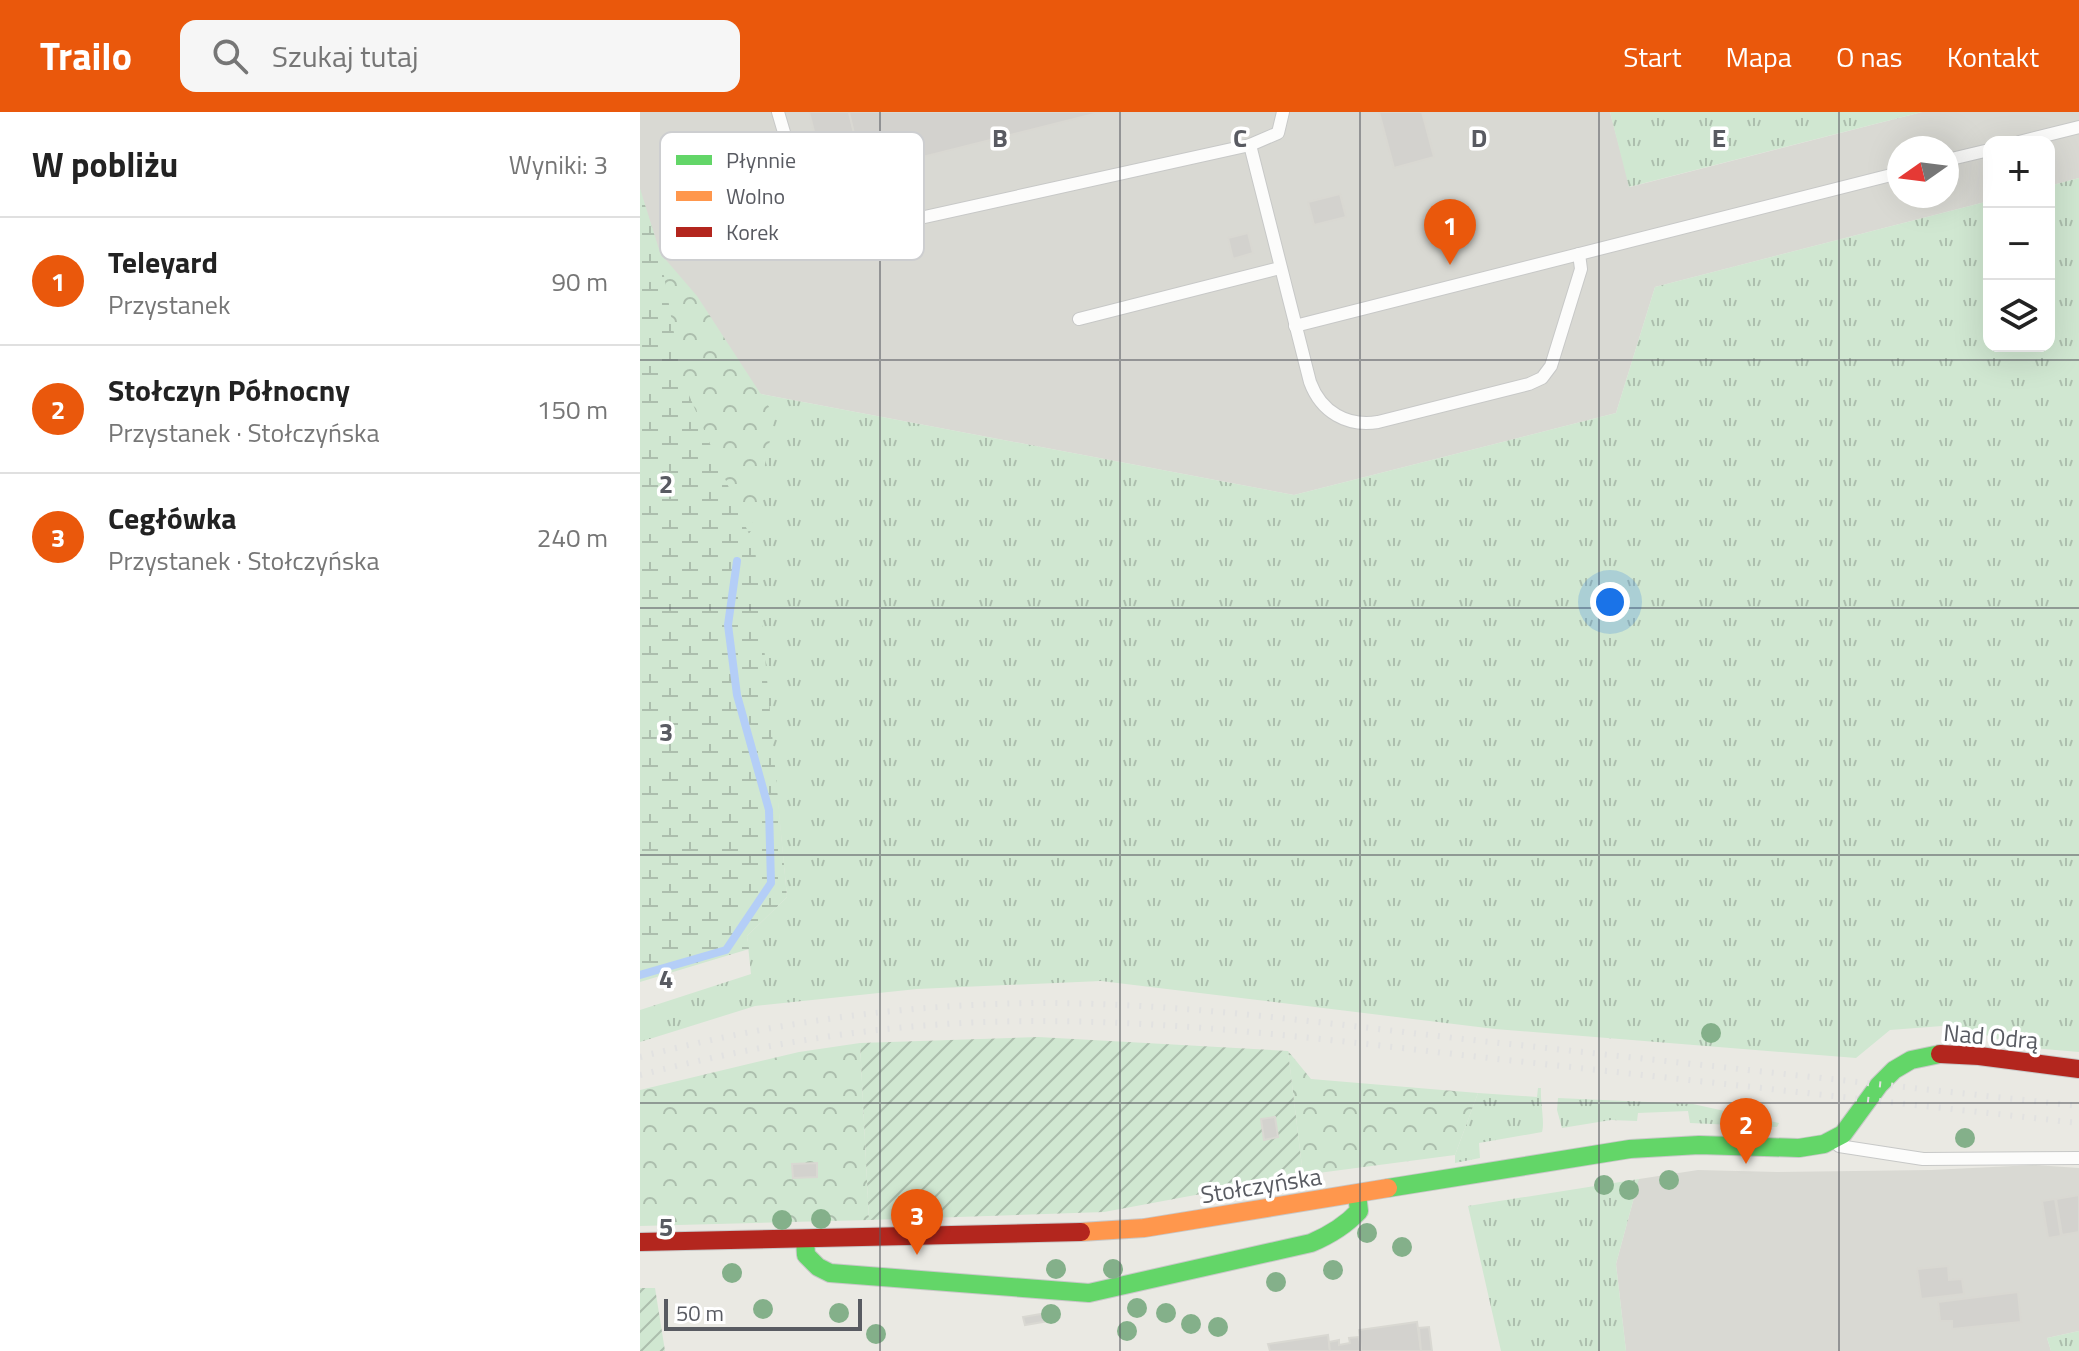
<!DOCTYPE html>
<html lang="pl">
<meta charset="utf-8">
<style>
body{margin:0;font-family:"Titillium Web",sans-serif;background:#f6f6f6;color:#222}
.controls{position:absolute;right:24px;top:24px;display:grid;overflow:hidden;border-radius:16px;box-shadow:0 8px 32px #0002}
.controls button{width:72px;height:72px;display:grid;place-items:center;padding:0;border:0;border-bottom:2px solid #e0e0e0;background:#fff;color:#222;font:40px sans-serif}
.compass{position:absolute;left:1247px;top:24px;width:72px;height:72px;border-radius:50%;background:#fff;box-shadow:0 8px 32px #0002;rotate:256deg}
.scale{position:absolute;left:24px;bottom:20px;width:198px;box-sizing:border-box;padding-left:8px;border:4px solid #595b62;border-top:0;font-size:22px;line-height:28px;white-space:nowrap;color:#595b62;-webkit-text-stroke:6px #fff;paint-order:stroke}
.you{position:absolute;left:970px;top:490px;width:28px;height:28px;margin:-20px;border:6px solid #fff;border-radius:50%;background:#1a73e8;box-shadow:0 0 0 12px #1a73e833}
.badge{display:grid;place-items:center;width:52px;height:52px;border-radius:50%;background:#ea580c;color:#fff;font-size:26px;font-weight:700}
.pin{position:absolute;translate:-50% -66px;filter:drop-shadow(0 2px 4px #0008)}
.pin::after{content:'';position:absolute;top:42px;width:28px;height:24px;background:inherit;clip-path:polygon(0 0,100% 0,50% 100%)}
.list{margin:0;padding:0;list-style:none}
h2{display:flex;justify-content:space-between;align-items:center;height:104px;margin:0;padding:0 32px;font-size:34px}
h2 small{font-size:26px;font-weight:400;color:#767676}
.list li{display:grid;grid-template-columns:52px 1fr auto;gap:24px;align-items:center;box-sizing:border-box;height:128px;padding:0 32px;border-top:2px solid #e0e0e0}
.list b{display:block;font-size:30px;white-space:nowrap}
.list p{margin:0;font-size:26px;white-space:nowrap;color:#767676}
.list em{font-size:26px;font-style:normal;color:#767676}
.icon{flex:none;width:44px;height:44px;fill:none;stroke:currentColor;stroke-width:2;stroke-linecap:round;stroke-linejoin:round}
.map{position:relative;flex:none;width:1439px;height:1239px;overflow:hidden}
header{display:flex;align-items:center;gap:48px;box-sizing:border-box;height:112px;padding:0 40px;background:#ea580c;color:#fff}
header strong{font-size:38px}
nav{display:flex;gap:44px;margin-inline-start:auto;font-size:28px}
.search{width:560px;height:72px;background:#f6f6f6;display:flex;align-items:center;gap:20px;box-sizing:border-box;padding:0 28px;border-radius:16px;color:#767676;font-size:30px}
main{display:flex}
aside{flex:1;background:#fff}
.map>svg:first-child{display:block}
.industrial{fill:#d9d9d3;fill-rule:evenodd}
.grass{fill:url(#grass-tufts)}
.forest{fill:url(#forest-crowns)}
.wetland{fill:url(#wetland-marsh)}
.garden{fill:url(#garden-furrows)}
.lines{fill:none;stroke-linecap:round;stroke-linejoin:round}
.stream{stroke:#b4cef7;stroke-width:8}
.building{fill:#d3d2ce;stroke:#d9d8d2;stroke-width:2}
.lane-casing{stroke:#c7c8c7;stroke-width:14}
.fast-casing{stroke:#c8c8c8;stroke-width:20}
.slow-casing{stroke:#c8c8c8;stroke-width:20}
.jam-casing{stroke:#c8c8c8;stroke-width:20}
.lane{stroke:#fcfcfb;stroke-width:12}
.fast{stroke:#63d668;stroke-width:18}
.slow{stroke:#ff974d;stroke-width:18}
.jam{stroke:#b3261e;stroke-width:18}
.rail{stroke:#e2e2e1;stroke-width:6;stroke-dasharray:2 10;stroke-linecap:butt}
.tree{fill:#84b08a}
.grid{fill:none;stroke:#595b62;stroke-width:2;stroke-opacity:0.55}
.labels{text-anchor:middle;dominant-baseline:central;stroke-width:7;stroke-linejoin:round;paint-order:stroke}
.street-label{font-size:24px;fill:#595b62;stroke:#fff}
.key{fill:#fff;stroke:#cdced0;stroke-width:2}
.key-label{font-size:22px;fill:#595b62}
.grid-label{font-size:26px;text-anchor:middle;font-weight:bold;fill:#595b62;stroke:#fff;stroke-width:7;stroke-linejoin:round;paint-order:stroke}
</style>
<header>
<strong>Trailo</strong>
<div class="search"><svg class="icon" aria-label="search" viewBox="0 0 24 24"><circle cx="10" cy="10" r="6"/><path d="M15 15l6 6"/></svg>Szukaj tutaj</div>
<nav><a>Start</a><a>Mapa</a><a>O nas</a><a>Kontakt</a></nav>
</header>
<main>
<aside>
<h2>W pobliżu<small>Wyniki: 3</small></h2>
<ul class="list">
<li><span class="badge">1</span><div><b>Teleyard</b><p>Przystanek</p></div><em>90 m</em></li>
<li><span class="badge">2</span><div><b>Stołczyn Północny</b><p>Przystanek · Stołczyńska</p></div><em>150 m</em></li>
<li><span class="badge">3</span><div><b>Cegłówka</b><p>Przystanek · Stołczyńska</p></div><em>240 m</em></li>
</ul>
</aside>
<div class="map">
<svg width="1439" height="1239" viewBox="0 0 1439 1239">
<defs>
<pattern id="grass-tufts" width="24" height="20" patternUnits="userSpaceOnUse" patternTransform="scale(2)"><rect width="24" height="20" fill="#d0e7d1"/><path d="M3 7l-1-3M5 7V3M7 7l1-3M15 17l-1-3M17 17v-4M19 17l1-3" fill="none" stroke="#acbead"/></pattern>
<pattern id="forest-crowns" width="20" height="18" patternUnits="userSpaceOnUse" patternTransform="scale(2)"><rect width="20" height="18" fill="#d0e7d1"/><path d="M2 6a3 3 0 1 1 6 0M12 15a3 3 0 1 1 6 0" fill="none" stroke="#acbead"/></pattern>
<pattern id="wetland-marsh" width="20" height="14" patternUnits="userSpaceOnUse" patternTransform="scale(2)"><rect width="20" height="14" fill="#d0e7d1"/><path d="M1 5h8M5 5V1M11 12h8M15 12V8" fill="none" stroke="#acbead"/></pattern>
<pattern id="garden-furrows" width="10" height="10" patternUnits="userSpaceOnUse" patternTransform="scale(2)"><rect width="10" height="10" fill="#d0e7d1"/><path d="M-1 1l2-2M0 10L10 0M9 11l2-2" fill="none" stroke="#acbead"/></pattern>
</defs>
<rect width="100%" height="100%" fill="#eae9e3"/>
<g class="industrial">
<path d="M0 0H970L990 75 1282 0H1439V66L1409 74V30H1349V89L1015 175 976 301 654 383 42 267 0 117ZM1259 36H1307V84H1259Z"/>
<path d="M1395 1053 1439 1056V1219L1407 1226 1411 1239H986L976 1152 999 1067 1058 1058 1137 1060 1291 1058Z"/>
</g>
<g class="grass">
<path d="M970 0H1282L989 75Z"/>
<path d="M1439 66V940L1382 935 1315 913 1250 918 1216 946 855 917 461 869 277 877 115 894 0 930V898L111 862 107 824 147 785 138 691 42 267 654 383 976 301 1015 175 1349 89V234H1409V74Z"/>
<path d="M898 976H901C900 989 905 1010 902 1020L839 1031 840 1046 815 1051V1043L838 981 897 985Z"/>
<path d="M918 986 1053 992 1139 1011 1137 1015 1050 1011 1048 999 998 1001 997 1009 971 1008 922 1016 917 998Z"/>
<path d="M999 1067 976 1152 986 1239H861L828 1094Z"/>
<path d="M1439 1219V1239H1411L1407 1226Z"/>
</g>
<g class="forest">
<path d="M0 77 20 141 57 184 135 304 111 419 55 487 0 497Z"/>
<path d="M220 931 229 1108 0 1114V978L159 940Z"/>
<path d="M648 939 671 967 838 981 815 1043 663 1063Z"/>
</g>
<path class="wetland" d="M0 77 20 141 42 267 115 436 147 785 107 824 109 837 0 870Z"/>
<g class="garden">
<path d="M398 925 648 939 663 1063 464 1100 229 1108 220 931Z"/>
<path d="M0 1176H15L25 1239H0Z"/>
</g>
<g class="lines">
<path class="stream" d="M0 863 86 838 131 771 129 698 97 583 88 513 97 449"/>
</g>
<g class="building">
<path d="M169 0H209L222 52 185 62Z"/>
<path d="M209 0H462L223 60Z"/>
<path d="M739 0H782L794 45 754 56Z"/>
<path d="M700 82 706 105 674 113 668 90Z"/>
<path d="M608 121 613 141 593 147 588 126Z"/>
<path d="M635 1005 638 1025 624 1028 621 1007Z"/>
<path d="M177 1051V1065L153 1066 152 1052Z"/>
<path d="M1439 1083V1120L1422 1123 1416 1087Z"/>
<path d="M1415 1087 1421 1124 1408 1126 1402 1089Z"/>
<path d="M1308 1154 1309 1168 1322 1167 1324 1182 1281 1187 1277 1157Z"/>
<path d="M1378 1180 1381 1210 1312 1217V1209H1300L1298 1190Z"/>
<path d="M407 1201 409 1209 385 1213 383 1205Z"/>
<path d="M777 1210 781 1239H721L719 1218Z"/>
<path d="M789 1215 792 1239H781L779 1216Z"/>
<path d="M688 1223 690 1239H630L628 1232Z"/>
<path d="M719 1225 721 1239H690L689 1230 699 1228V1233L710 1231 709 1226Z"/>
</g>
<g class="lines">
<defs>
<g id="lane">
<path d="M138 0 176 129 610 33 638 21 643 0"/>
<path d="M1379 30 1439 15"/>
<path d="M610 33 670 270C681 300 707 315 738 310L889 272 902 266 911 254 941 157 939 142"/>
<path d="M1307 48 1349 38"/>
<path d="M439 207 640 156"/>
<path d="M655 214 1259 61"/>
<path d="M1199 1034 1283 1047 1439 1046"/>
</g>
<g id="fast">
<path d="M748 1076 990 1037 1059 1033 1159 1036 1184 1032 1203 1022 1239 973 1254 958 1271 948 1300 942"/>
<path d="M165 1127 166 1143 178 1155 190 1161 449 1181 671 1131C690 1123 705 1114 719 1099L717 1082"/>
</g>
<path id="slow" d="M441 1120 504 1116 748 1076"/>
<g id="jam">
<path d="M1300 942 1339 944 1439 957"/>
<path d="M0 1130 441 1120"/>
</g>
</defs>
<use href="#lane" class="lane-casing"/>
<use href="#fast" class="fast-casing"/>
<use href="#slow" class="slow-casing"/>
<use href="#jam" class="jam-casing"/>
<use href="#lane" class="lane"/>
<use href="#fast" class="fast"/>
<use href="#slow" class="slow"/>
<use href="#jam" class="jam"/>
<g class="rail">
<path d="M0 945C134 910 271 891 410 891 560 892 711 915 860 931 1053 952 1246 973 1439 994"/>
<path d="M0 963C113 934 228 914 345 910 519 904 694 929 867 948 1058 969 1248 990 1439 1011"/>
</g>
</g>
<g class="tree">
<circle cx="1071" cy="921" r="10"/>
<circle cx="1325" cy="1026" r="10"/>
<circle cx="1029" cy="1068" r="10"/>
<circle cx="964" cy="1073" r="10"/>
<circle cx="989" cy="1078" r="10"/>
<circle cx="181" cy="1107" r="10"/>
<circle cx="142" cy="1108" r="10"/>
<circle cx="727" cy="1121" r="10"/>
<circle cx="762" cy="1135" r="10"/>
<circle cx="416" cy="1157" r="10"/>
<circle cx="473" cy="1157" r="10"/>
<circle cx="693" cy="1158" r="10"/>
<circle cx="92" cy="1161" r="10"/>
<circle cx="636" cy="1170" r="10"/>
<circle cx="497" cy="1196" r="10"/>
<circle cx="123" cy="1197" r="10"/>
<circle cx="199" cy="1201" r="10"/>
<circle cx="526" cy="1201" r="10"/>
<circle cx="411" cy="1202" r="10"/>
<circle cx="551" cy="1212" r="10"/>
<circle cx="578" cy="1215" r="10"/>
<circle cx="487" cy="1219" r="10"/>
<circle cx="236" cy="1222" r="10"/>
</g>
<path class="grid" d="M240 0V1239M480 0V1239M720 0V1239M959 0V1239M1199 0V1239M0 248H1439M0 496H1439M0 743H1439M0 991H1439"/>
<g class="labels">
<g class="street-label">
<text transform="translate(1351 924) rotate(5)">Nad Odrą</text>
<text transform="translate(621 1073) rotate(-9)">Stołczyńska</text>
</g>
</g>
<rect x="20" y="20" width="264" height="128" rx="12" class="key"/>
<rect x="36" y="43" width="36" height="10" fill="#63d668"/>
<rect x="36" y="79" width="36" height="10" fill="#ff974d"/>
<rect x="36" y="115" width="36" height="10" fill="#b3261e"/>
<g class="key-label">
<text x="86" y="56">Płynnie</text>
<text x="86" y="92">Wolno</text>
<text x="86" y="128">Korek</text>
</g>
<g class="grid-label">
<text x="360" y="35">B</text>
<text x="600" y="35">C</text>
<text x="839" y="35">D</text>
<text x="1079" y="35">E</text>
<text x="26" y="381">2</text>
<text x="26" y="629">3</text>
<text x="26" y="876">4</text>
<text x="26" y="1124">5</text>
</g>
</svg>
<div class="controls">
<button>+</button>
<button>−</button>
<button><svg class="icon" aria-label="layers" viewBox="0 0 24 24"><path d="M12 4l9 5-9 5-9-5zM3 14l9 5 9-5"/></svg></button>
</div>
<svg class="compass" viewBox="-18 -18 36 36"><path d="M0-13l5 13h-10z" fill="#e53935"/><path d="M0 13l5-13h-10z" fill="#767676"/></svg>
<div class="scale">50 m</div>
<div class="you"></div>
<div class="pin badge" style="left:810px;top:153px">1</div>
<div class="pin badge" style="left:1106px;top:1052px">2</div>
<div class="pin badge" style="left:277px;top:1143px">3</div>
</div>
</main>
